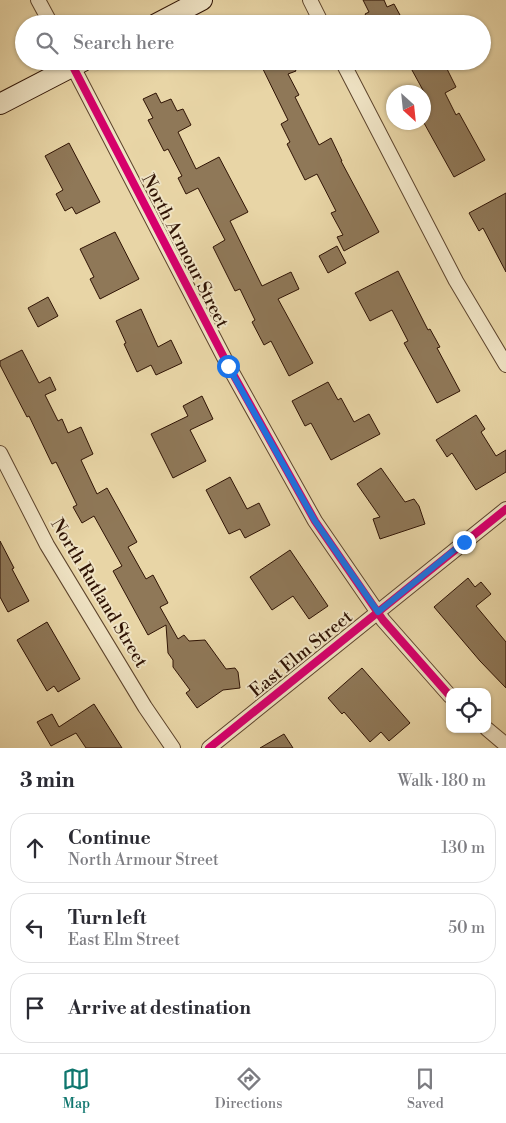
<!DOCTYPE html>
<meta charset="utf-8">
<style>
body{margin:0;font-family:"Libre Bodoni",serif;background:#f2f2f3;color:#2b2b33}
.controls{position:absolute;right:15px;bottom:15px;display:grid;overflow:hidden;border-radius:10px;box-shadow:0 1px 4px #0004}
.controls button{width:45px;height:45px;display:grid;place-items:center;padding:0;border:0;border-bottom:1px solid #e1e1e2;background:#fff;color:#2b2b33;font:25px sans-serif}
.compass{position:absolute;left:386px;top:85px;width:45px;height:45px;border-radius:50%;background:#fff;box-shadow:0 1px 4px #0004;rotate:153deg}
.stop{position:absolute;width:15px;height:15px;margin:-11px;border:4px solid #1a73e8;border-radius:50%;background:#fff}
.stop.end{background:#1a73e8;border-color:#fff;box-shadow:0 1px 5px #0008}
.list{margin:0;padding:0;list-style:none}
h2{display:flex;justify-content:space-between;align-items:center;height:65px;margin:0;padding:0 20px;font-size:21px}
h2 small{font-size:16px;font-weight:400;color:#7c7c81}
.list li{display:grid;grid-template-columns:32px 1fr auto;gap:15px;align-items:center;box-sizing:border-box;height:70px;margin:0 10px 10px;padding:0 10px;border:1px solid #e1e1e2;border-radius:20px}
.list b{display:block;font-size:19px;white-space:nowrap}
.list p{margin:0;font-size:16px;white-space:nowrap;color:#7c7c81}
.list em{font-size:16px;font-style:normal;color:#7c7c81}
.icon{flex:none;width:28px;height:28px;fill:none;stroke:currentColor;stroke-width:2;stroke-linecap:round;stroke-linejoin:round}
.map{position:relative;flex:none;width:506px;height:748px;overflow:hidden}
.search{position:absolute;background:#fff;box-shadow:0 1px 4px #0004;left:15px;right:15px;top:15px;height:55px;display:flex;align-items:center;gap:12px;box-sizing:border-box;padding:0 18px;border-radius:28px;color:#7c7c81;font-size:19px}
.sheet{height:305px;background:#fff}
nav{display:flex;justify-content:space-around;align-items:center;box-sizing:border-box;height:70px;border-top:1px solid #e1e1e2;background:#fff;font-size:14px;color:#7c7c81}
nav a{display:grid;justify-items:center;gap:2px}
nav .on{color:#0f766e}
.map>svg:first-child{display:block}
.building{fill:#8f7858;stroke:#2f1304}
.lines{fill:none;stroke-linecap:round;stroke-linejoin:round}
.minor-casing{stroke:#5d442c;stroke-width:16}
.secondary-casing{stroke:#2f1304;stroke-width:22}
.minor{stroke:#f0e4c5;stroke-width:14}
.secondary{stroke:#f0e4c5;stroke-width:20}
.cycleway-casing{stroke:#f0e4c5;stroke-width:11}
.cycleway{stroke:#d6006c;stroke-width:8}
.route{stroke:#1a73e8;stroke-width:6}
.labels{text-anchor:middle;dominant-baseline:central;stroke-width:4;stroke-linejoin:round;paint-order:stroke}
.street-label{font-size:18px;fill:#2f1304;stroke:#f0e4c5}
</style>
<div class="map">
<svg width="506" height="748" viewBox="0 0 506 748">
<rect width="100%" height="100%" fill="#e8d5a6"/>
<filter id="stains"><feTurbulence type="fractalNoise" baseFrequency=".004" numOctaves="4"/><feColorMatrix values="0 0 0 0 .2 0 0 0 0 .09 0 0 0 0 .02 0 0 0 .5 -.17"/></filter>
<radialGradient id="worn" r=".72"><stop offset=".6" stop-color="#630" stop-opacity="0"/><stop offset="1" stop-color="#630" stop-opacity=".3"/></radialGradient>
<g class="building">
<path d="M363 0H384L387 7 394 4 400 15 394 19 397 24H370L365 14 369 12Z"/>
<path d="M259 61H291L296 71 288 74 299 95 295 97 319 145 331 138 342 161H341L379 232 344 251 337 237 343 235 331 213 336 211 317 174 305 180 287 144 290 142 281 124 288 120Z"/>
<path d="M407 61H443L456 87 445 93 456 115 459 113 485 160 454 177 424 123V92Z"/>
<path d="M156 93 161 103 171 99 177 111 183 109 191 125 178 132 196 169 219 157 248 212 230 221 262 286 291 272 299 289 278 299 313 363 289 376 271 341 264 345 252 322 255 320 240 289 235 291 213 247 225 240 198 188 186 194 178 178 182 176 168 149 164 151 148 120 153 118 143 99Z"/>
<path d="M69 143 100 202 76 214 72 207 65 211 56 194 63 190 45 156Z"/>
<path d="M506 193V272L483 228 479 231 469 213Z"/>
<path d="M115 232 139 279 100 299 90 279 94 277 80 249Z"/>
<path d="M337 246 346 263 328 273 319 256Z"/>
<path d="M398 271 428 330 430 329 440 347 437 348 460 391 437 403 404 343 408 341 392 310 370 321 355 293Z"/>
<path d="M48 297 58 316 38 327 28 308Z"/>
<path d="M141 309 158 347 171 340 182 363 156 375 151 365 137 372 124 344 126 343 116 321Z"/>
<path d="M22 350 39 383 50 377 56 390 45 395 58 421 62 419 68 433 81 427 93 454 81 460 97 494 107 488 137 542 128 547 146 579 153 575 168 603 160 607 178 639 184 635 189 641 205 640 226 669 235 668 238 672 240 688 223 690 197 708 186 693 190 690 173 667V660L168 653 166 625 148 635 113 571 122 566 94 516 82 523 73 507 77 505 56 462 52 464 29 416 27 417 0 365V361Z"/>
<path d="M328 382 338 400 341 398 354 422 369 414 380 434 331 460 311 423 305 426 292 401Z"/>
<path d="M202 396 213 419 190 430 206 461 173 478 151 434 188 416 183 406Z"/>
<path d="M476 415 485 429 481 432 496 456 506 450V472L476 490 452 453 447 457 436 440Z"/>
<path d="M381 468 405 502 414 499 419 506 425 524 380 539 373 519 380 517 357 484Z"/>
<path d="M230 477 247 509 259 503 270 525 245 538 240 529 229 534 206 490Z"/>
<path d="M0 541 14 568 12 569 29 601 8 612 0 597Z"/>
<path d="M290 550 328 606 309 619 293 596 272 610 250 577Z"/>
<path d="M468 578 475 587 481 582 491 594 476 606 506 642V688L480 661 434 607Z"/>
<path d="M47 622 80 679 58 692 54 686 47 691 17 640Z"/>
<path d="M362 668 410 723 389 741 381 732 370 742 344 712 342 714 328 698Z"/>
<path d="M94 704 122 748H86L76 733 51 746 37 722 52 714 59 727Z"/>
<path d="M284 734 293 748H260Z"/>
</g>
<g class="lines">
<defs>
<g id="minor">
<path d="M38 0 51 24"/>
<path d="M310 0 322 24"/>
<path d="M70 61 228 365 315 521 383 620 450 696"/>
<path d="M342 61 456 281 506 365"/>
<path d="M0 453 47 545 145 707 173 748"/>
<path d="M487 729 506 745"/>
<path d="M209 748 506 509"/>
</g>
<g id="secondary">
<path d="M156 24 202 0"/>
<path d="M0 104 83 61"/>
</g>
</defs>
<use href="#minor" class="minor-casing"/>
<use href="#secondary" class="secondary-casing"/>
<use href="#minor" class="minor"/>
<use href="#secondary" class="secondary"/>
<defs>
<g id="cycleway">
<path d="M70 61 228 365 315 521 383 620 450 696"/>
<path d="M209 748 506 509"/>
</g>
</defs>
<use href="#cycleway" class="cycleway-casing"/>
<use href="#cycleway" class="cycleway"/>
</g>
<g class="lines">
<path class="route" d="M228 366 315 521 378 612 464 542"/>
</g>
<g class="labels">
<g class="street-label">
<text transform="translate(185 251) rotate(63)">North Armour Street</text>
<text transform="translate(99 593) rotate(59)">North Rutland Street</text>
<text transform="translate(301 654) rotate(-39)">East Elm Street</text>
</g>
</g>
<rect width="100%" height="100%" filter="url(#stains)"/>
<rect width="100%" height="100%" fill="url(#worn)"/>
</svg>
<div class="controls">
<button><svg class="icon" aria-label="locate" viewBox="0 0 24 24"><circle cx="12" cy="12" r="6"/><path d="M12 2v4M12 18v4M2 12h4M18 12h4"/></svg></button>
</div>
<svg class="compass" viewBox="-18 -18 36 36"><path d="M0-13l5 13h-10z" fill="#e53935"/><path d="M0 13l5-13h-10z" fill="#7c7c81"/></svg>
<div class="stop" style="left:228px;top:366px"></div>
<div class="stop end" style="left:464px;top:542px"></div>
<div class="search"><svg class="icon" aria-label="search" viewBox="0 0 24 24"><circle cx="10" cy="10" r="6"/><path d="M15 15l6 6"/></svg>Search here</div>
</div>
<section class="sheet">
<h2>3 min<small>Walk · 180 m</small></h2>
<ul class="list">
<li><svg class="icon" aria-label="ahead" viewBox="0 0 24 24"><path d="M12 20V5M6 11l6-6 6 6"/></svg><div><b>Continue</b><p>North Armour Street</p></div><em>130 m</em></li>
<li><svg class="icon" aria-label="left" viewBox="0 0 24 24"><path d="M17 20v-9H6M10 6l-5 5 5 5"/></svg><div><b>Turn left</b><p>East Elm Street</p></div><em>50 m</em></li>
<li><svg class="icon" aria-label="arrive" viewBox="0 0 24 24"><path d="M6 21V4h12l-3 4 3 4H6"/></svg><div><b>Arrive at destination</b></div></li>
</ul>
</section>
<nav>
<a class="on"><svg class="icon" aria-label="map" viewBox="0 0 24 24"><path d="M3 6l6-2 6 2 6-2v14l-6 2-6-2-6 2zM9 4v14M15 6v14"/></svg>Map</a>
<a><svg class="icon" aria-label="directions" viewBox="0 0 24 24"><path d="M12 3l9 9-9 9-9-9zM9 14v-3h6M13 9l2 2-2 2"/></svg>Directions</a>
<a><svg class="icon" aria-label="saved" viewBox="0 0 24 24"><path d="M7 4h10v16l-5-4-5 4z"/></svg>Saved</a>
</nav>
